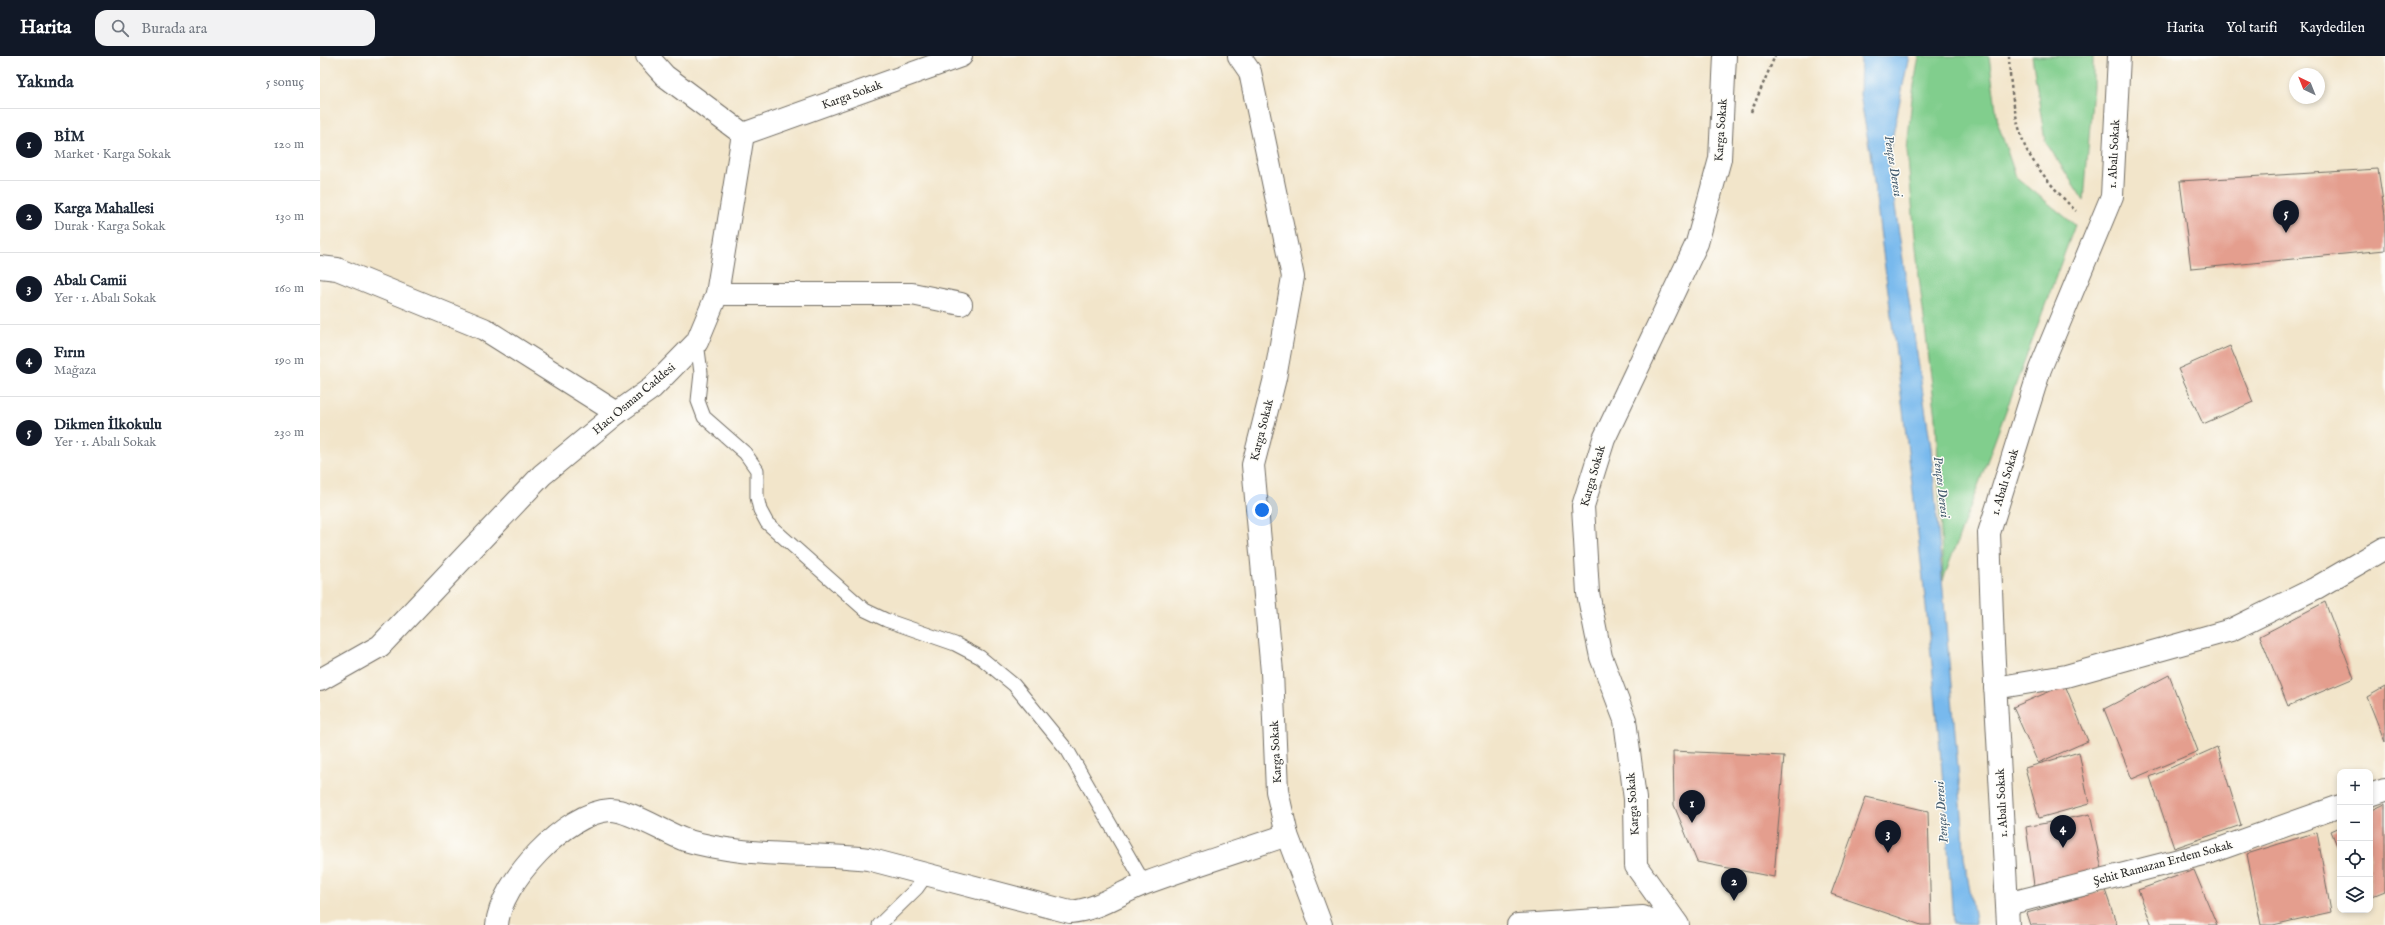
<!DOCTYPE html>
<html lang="tr">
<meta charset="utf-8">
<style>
body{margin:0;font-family:"IM FELL English",serif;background:#f2f2f3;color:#1f2937}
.controls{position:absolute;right:12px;bottom:12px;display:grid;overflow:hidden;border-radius:8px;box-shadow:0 2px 6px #0003}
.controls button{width:36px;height:36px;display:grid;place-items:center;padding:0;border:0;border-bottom:1px solid #e0e1e3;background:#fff;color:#1f2937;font:20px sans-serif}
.compass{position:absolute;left:1969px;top:12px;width:36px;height:36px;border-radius:50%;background:#fff;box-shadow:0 2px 6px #0003;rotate:317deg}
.you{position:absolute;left:942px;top:454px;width:14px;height:14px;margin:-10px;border:3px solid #fff;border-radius:50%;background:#1a73e8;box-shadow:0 0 0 6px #1a73e833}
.badge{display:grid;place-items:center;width:26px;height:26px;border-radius:50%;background:#111827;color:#fff;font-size:13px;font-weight:700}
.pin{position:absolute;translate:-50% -33px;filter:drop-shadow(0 1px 2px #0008)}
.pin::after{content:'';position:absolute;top:21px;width:14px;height:12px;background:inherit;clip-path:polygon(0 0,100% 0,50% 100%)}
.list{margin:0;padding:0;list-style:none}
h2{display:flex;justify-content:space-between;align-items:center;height:52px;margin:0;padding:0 16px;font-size:17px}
h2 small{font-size:13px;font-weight:400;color:#747a83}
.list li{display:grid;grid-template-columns:26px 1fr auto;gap:12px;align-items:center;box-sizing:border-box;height:72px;padding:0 16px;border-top:1px solid #e0e1e3}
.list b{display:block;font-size:15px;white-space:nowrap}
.list p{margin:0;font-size:13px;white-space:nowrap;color:#747a83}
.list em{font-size:13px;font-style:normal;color:#747a83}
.icon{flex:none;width:22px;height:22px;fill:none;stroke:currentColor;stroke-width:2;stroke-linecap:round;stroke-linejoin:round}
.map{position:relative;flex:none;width:2065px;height:869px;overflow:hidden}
header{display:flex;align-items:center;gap:24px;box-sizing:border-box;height:56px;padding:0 20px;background:#111827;color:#fff}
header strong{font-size:19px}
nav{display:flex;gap:22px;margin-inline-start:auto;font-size:14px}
.search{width:280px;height:36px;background:#f2f2f3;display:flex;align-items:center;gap:10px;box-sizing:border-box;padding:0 14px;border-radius:12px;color:#747a83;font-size:15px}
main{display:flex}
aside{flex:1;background:#fff}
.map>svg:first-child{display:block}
.green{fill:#81ce8d;stroke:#567c5c}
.water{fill:#78b9ed;stroke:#52728c}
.building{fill:#e49e8e}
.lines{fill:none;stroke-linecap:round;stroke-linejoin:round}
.service-casing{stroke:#716c63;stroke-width:15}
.minor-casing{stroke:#716c63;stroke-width:24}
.tertiary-casing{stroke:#716c63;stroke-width:24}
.path{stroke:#716c63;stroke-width:2.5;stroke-dasharray:3 3;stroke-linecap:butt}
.service{stroke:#fff;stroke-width:13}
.minor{stroke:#fff;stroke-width:22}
.tertiary{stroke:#fff;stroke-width:22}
.labels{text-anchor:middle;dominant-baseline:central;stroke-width:3;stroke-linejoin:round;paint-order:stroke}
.street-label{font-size:12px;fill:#2b2b2b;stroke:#fdfcf7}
.water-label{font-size:13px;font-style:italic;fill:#465d6f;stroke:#fdfcf7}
</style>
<header>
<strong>Harita</strong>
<div class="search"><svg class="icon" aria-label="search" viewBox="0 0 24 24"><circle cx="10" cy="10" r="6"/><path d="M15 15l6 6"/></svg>Burada ara</div>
<nav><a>Harita</a><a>Yol tarifi</a><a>Kaydedilen</a></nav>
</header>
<main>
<aside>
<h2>Yakında<small>5 sonuç</small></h2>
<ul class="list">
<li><span class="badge">1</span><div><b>BİM</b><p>Market · Karga Sokak</p></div><em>120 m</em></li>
<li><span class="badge">2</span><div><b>Karga Mahallesi</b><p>Durak · Karga Sokak</p></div><em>130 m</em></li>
<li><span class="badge">3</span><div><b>Abalı Camii</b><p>Yer · 1. Abalı Sokak</p></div><em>160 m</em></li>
<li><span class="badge">4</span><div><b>Fırın</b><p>Mağaza</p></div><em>190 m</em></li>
<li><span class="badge">5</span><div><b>Dikmen İlkokulu</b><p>Yer · 1. Abalı Sokak</p></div><em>230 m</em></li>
</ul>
</aside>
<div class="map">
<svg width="2065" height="869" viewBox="0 0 2065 869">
<rect width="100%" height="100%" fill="#fdfcf7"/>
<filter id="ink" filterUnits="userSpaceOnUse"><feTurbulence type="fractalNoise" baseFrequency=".025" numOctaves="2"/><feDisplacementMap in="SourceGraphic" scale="8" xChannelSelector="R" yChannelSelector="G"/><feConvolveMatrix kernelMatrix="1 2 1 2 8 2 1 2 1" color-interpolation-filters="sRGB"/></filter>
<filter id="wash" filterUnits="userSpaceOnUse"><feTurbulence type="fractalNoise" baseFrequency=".012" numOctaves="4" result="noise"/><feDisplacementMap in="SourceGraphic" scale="16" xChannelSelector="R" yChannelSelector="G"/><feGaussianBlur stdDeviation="0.9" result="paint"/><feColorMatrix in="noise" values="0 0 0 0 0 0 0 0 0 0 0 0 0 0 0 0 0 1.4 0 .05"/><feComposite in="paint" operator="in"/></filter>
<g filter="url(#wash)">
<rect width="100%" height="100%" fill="#f2e5ca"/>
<g class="green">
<path d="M1599 0H1669L1678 68 1696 121 1755 169 1623 524 1616 362 1598 213 1587 94 1592 41Z"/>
<path d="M1712 0H1773V30L1764 145 1725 85Z"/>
</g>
<path class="water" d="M1541 0H1589L1568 103 1611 392 1643 771 1644 801 1656 869 1633 868C1618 609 1583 353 1550 96L1540 39Z"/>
<g id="blocks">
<g class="building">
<path d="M2058 113 2065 159V194L1871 213 1860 125Z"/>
<path d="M1910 290 1933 346 1883 368 1858 313Z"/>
<path d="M2005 546 2034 622 1968 650 1940 580Z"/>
<path d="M1849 619 1878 695 1812 723 1784 653Z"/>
<path d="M1745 629 1768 685 1718 707 1693 651Z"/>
<path d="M2065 631V686L2047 641Z"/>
<path d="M1897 691 1921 769 1854 792 1830 721Z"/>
<path d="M1353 695 1464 700 1454 821 1377 806 1354 749Z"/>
<path d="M1759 696 1769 748 1719 762 1705 712Z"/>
<path d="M1546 741 1608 755 1611 869H1601L1511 838Z"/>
<path d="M2065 748V835L2050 841V755Z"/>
<path d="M1770 758 1782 813 1714 829 1706 771Z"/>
<path d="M2020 771V797L2011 775Z"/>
<path d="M1997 776 2011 856 1953 869H1941L1927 798Z"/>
<path d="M1874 814 1897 869H1832L1818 834Z"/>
<path d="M1785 834 1797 869H1711L1707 857Z"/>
</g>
</g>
</g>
<g filter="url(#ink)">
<use href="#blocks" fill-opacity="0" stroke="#716c63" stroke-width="1"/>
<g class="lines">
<defs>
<g id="service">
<path d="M377 286 381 317 378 345 384 361 425 397 437 414V441L440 454 447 467 545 554 566 564 635 588 660 601 694 629 748 695 824 827"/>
<path d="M559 869 597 832 607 818"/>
</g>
<g id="minor">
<path d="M919 0 930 16 973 221 955 322 933 409 952 616 957 735 967 779 1001 869"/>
<path d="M423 78 641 0"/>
<path d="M0 211 17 213 164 273 297 357"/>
<path d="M397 238H592L641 248"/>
<path d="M1675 632 1746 620 1911 574 1996 532 2065 492"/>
<path d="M2050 739 2065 734"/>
<path d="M1687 848 1891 796 2020 750"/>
<path d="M177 869C180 827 246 756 290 754 308 753 345 777 365 784 425 802 487 796 548 803L750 856C778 854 799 837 826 827 872 810 920 795 967 779"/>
<path d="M1358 869 1316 810 1315 743 1305 664 1281 601 1268 537 1263 450 1284 383 1377 187 1400 103 1405 0"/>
<path d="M1688 869 1673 588 1669 477 1720 313 1792 140 1799 0"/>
</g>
<g id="tertiary">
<path d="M0 624 60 590 222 419 297 357 332 332 377 286 397 238 423 78 345 20 327 0"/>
<path d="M1198 869 1323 861 1345 869"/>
</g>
</defs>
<use href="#service" class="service-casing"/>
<use href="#minor" class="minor-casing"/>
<use href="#tertiary" class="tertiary-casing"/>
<g class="path">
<path d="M1689 0C1690 30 1694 59 1704 88 1711 107 1741 141 1756 155"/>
<path d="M1431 56 1455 0"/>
</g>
<use href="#service" class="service"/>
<use href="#minor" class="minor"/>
<use href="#tertiary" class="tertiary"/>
</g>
</g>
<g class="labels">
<g class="street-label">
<text transform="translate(532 39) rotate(-20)">Karga Sokak</text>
<text transform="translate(1401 74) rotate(-86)">Karga Sokak</text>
<text transform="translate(1794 98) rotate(-87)">1. Abalı Sokak</text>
<text transform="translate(314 343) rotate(-40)">Hacı Osman Caddesi</text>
<text transform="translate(942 374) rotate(-76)">Karga Sokak</text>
<text transform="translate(1273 420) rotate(-74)">Karga Sokak</text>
<text transform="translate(1685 426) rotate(-73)">1. Abalı Sokak</text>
<text transform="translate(956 696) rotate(-93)">Karga Sokak</text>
<text transform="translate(1682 747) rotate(-93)">1. Abalı Sokak</text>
<text transform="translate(1313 748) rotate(-94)">Karga Sokak</text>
<text transform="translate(1843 807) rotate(-15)">Şehit Ramazan Erdem Sokak</text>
</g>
<g class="water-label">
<text transform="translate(1573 110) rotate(81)">Pençes Deresi</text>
<text transform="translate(1621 431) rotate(83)">Pençes Deresi</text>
<text transform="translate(1622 756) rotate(-94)">Pençes Deresi</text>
</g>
</g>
</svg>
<div class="controls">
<button>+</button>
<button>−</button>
<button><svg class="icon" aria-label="locate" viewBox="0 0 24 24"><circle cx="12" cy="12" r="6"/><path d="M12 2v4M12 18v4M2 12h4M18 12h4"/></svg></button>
<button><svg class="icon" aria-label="layers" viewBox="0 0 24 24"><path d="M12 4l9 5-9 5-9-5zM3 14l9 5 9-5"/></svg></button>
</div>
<svg class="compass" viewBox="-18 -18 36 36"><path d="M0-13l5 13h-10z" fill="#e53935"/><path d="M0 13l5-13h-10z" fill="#747a83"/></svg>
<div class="you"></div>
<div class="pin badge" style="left:1372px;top:767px">1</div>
<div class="pin badge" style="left:1414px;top:845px">2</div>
<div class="pin badge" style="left:1568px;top:797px">3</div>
<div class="pin badge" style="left:1743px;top:792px">4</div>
<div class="pin badge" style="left:1966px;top:177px">5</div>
</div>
</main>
